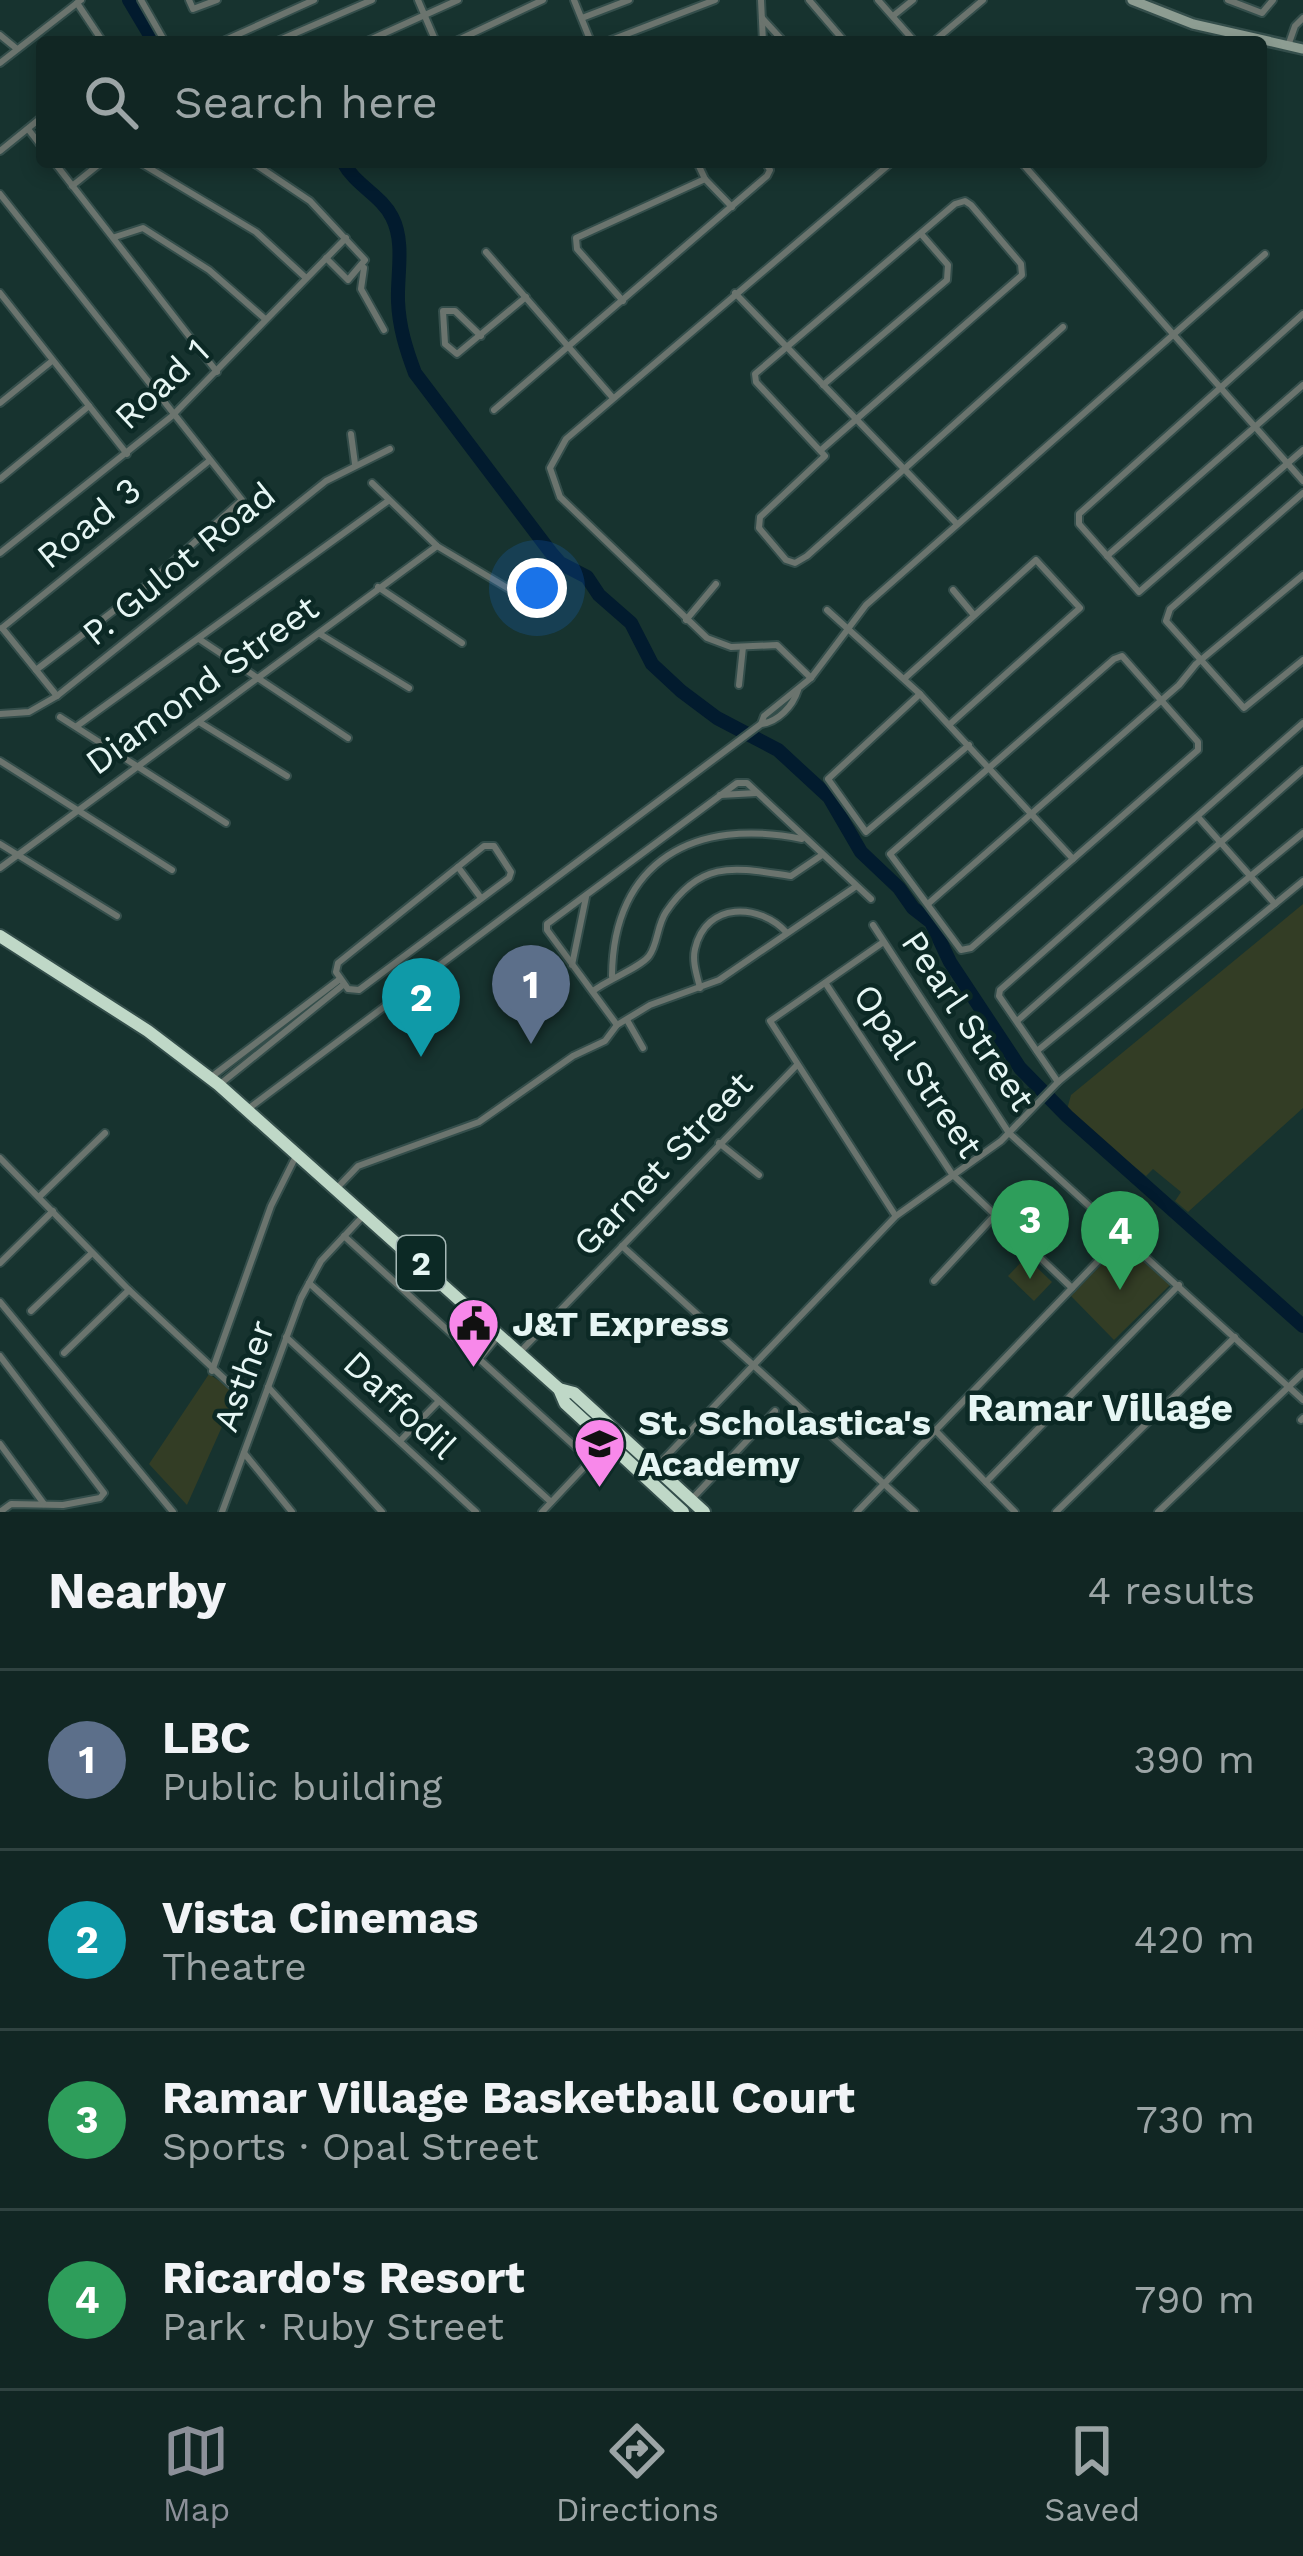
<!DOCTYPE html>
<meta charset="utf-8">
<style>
body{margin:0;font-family:"Work Sans",sans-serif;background:#1a2e2b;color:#f1f3f6}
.you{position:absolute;left:537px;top:588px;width:42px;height:42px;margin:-30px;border:9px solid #fff;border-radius:50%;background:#1a73e8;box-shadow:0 0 0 18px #1a73e833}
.badge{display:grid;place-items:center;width:78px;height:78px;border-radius:50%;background:#8c9099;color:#fff;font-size:39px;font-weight:700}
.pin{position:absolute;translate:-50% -99px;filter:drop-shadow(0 3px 6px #0008)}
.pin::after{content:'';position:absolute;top:63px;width:42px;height:36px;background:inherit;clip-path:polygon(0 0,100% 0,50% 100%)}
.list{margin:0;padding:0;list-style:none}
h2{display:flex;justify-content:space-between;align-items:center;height:156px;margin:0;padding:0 48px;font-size:51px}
h2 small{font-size:39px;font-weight:400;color:#9ca5a6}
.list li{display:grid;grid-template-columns:78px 1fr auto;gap:36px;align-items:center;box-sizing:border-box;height:180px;padding:0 48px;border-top:3px solid #304341}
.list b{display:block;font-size:45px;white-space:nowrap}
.list p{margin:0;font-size:39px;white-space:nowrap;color:#9ca5a6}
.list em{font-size:39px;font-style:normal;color:#9ca5a6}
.icon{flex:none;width:66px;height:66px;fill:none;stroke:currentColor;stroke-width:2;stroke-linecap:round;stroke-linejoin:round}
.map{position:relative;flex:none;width:1303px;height:1512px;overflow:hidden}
.search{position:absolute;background:#112623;box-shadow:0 6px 18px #0003;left:36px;right:36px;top:36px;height:132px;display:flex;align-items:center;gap:30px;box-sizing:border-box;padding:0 42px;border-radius:12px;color:#9ca5a6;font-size:45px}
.sheet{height:876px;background:#112623}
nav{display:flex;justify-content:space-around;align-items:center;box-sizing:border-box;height:168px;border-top:3px solid #304341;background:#112623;font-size:33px;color:#9ca5a6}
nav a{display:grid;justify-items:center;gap:6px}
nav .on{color:#8c9099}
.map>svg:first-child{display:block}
.green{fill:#333d25}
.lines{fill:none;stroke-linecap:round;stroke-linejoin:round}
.river{stroke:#021b2e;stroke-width:14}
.street-casing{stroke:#344e4b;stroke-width:10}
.secondary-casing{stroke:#344e4b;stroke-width:14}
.highway-casing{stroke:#344e4b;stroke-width:16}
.street{stroke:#6b746e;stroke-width:6}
.secondary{stroke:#8d9d92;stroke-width:9}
.highway{stroke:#bfd8c7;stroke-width:12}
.labels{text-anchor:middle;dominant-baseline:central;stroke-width:9;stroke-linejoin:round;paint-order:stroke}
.shield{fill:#0c2925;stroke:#a5b8b6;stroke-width:3}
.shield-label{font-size:33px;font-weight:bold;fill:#e6f6f4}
.street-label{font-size:36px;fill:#e6f6f4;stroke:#0c2925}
.poi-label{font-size:36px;font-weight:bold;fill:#e6f6f4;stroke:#0c2925;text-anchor:start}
.neighbourhood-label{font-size:39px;font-weight:bold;fill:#e6f6f4;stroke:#0c2925}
</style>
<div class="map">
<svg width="1303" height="1512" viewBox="0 0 1303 1512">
<rect width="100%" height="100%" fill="#17332f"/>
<g class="green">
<path d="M1303 904V1108L1188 1212 1175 1201 1181 1192 1153 1169 1146 1176 1066 1113 1071 1095Z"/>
<path d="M1124 1241 1170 1285 1114 1340 1071 1296Z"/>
<path d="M1026 1257 1052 1282 1034 1301 1008 1276Z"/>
<path d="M209 1374 237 1393 187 1505 149 1464Z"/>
</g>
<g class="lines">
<g class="river">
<path d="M129 0 154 42"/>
<path d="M343 162C355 185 381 195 392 217 405 242 397 274 398 301 399 327 406 349 415 373L552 554 560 563 587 577 599 595 631 623 652 664 681 691 717 718 778 750 829 797 861 852 899 888 913 908 931 922 950 962 1020 1068 1067 1116 1303 1326"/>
</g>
<defs>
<g id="street">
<path d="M141 0 165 42"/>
<path d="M189 0 193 9 217 0"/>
<path d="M418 0 436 42"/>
<path d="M574 0 591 42"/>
<path d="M761 0 763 42"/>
<path d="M809 0 845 42"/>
<path d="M878 0 915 42"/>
<path d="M1228 0 1262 13 1273 0"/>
<path d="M77 3 103 42"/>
<path d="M893 16 913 0"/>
<path d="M582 18 629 0"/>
<path d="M762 18 784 42"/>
<path d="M0 35 17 49"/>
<path d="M221 42 314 0"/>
<path d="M275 42 372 0"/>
<path d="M365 42 458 0"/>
<path d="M454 42 543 0"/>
<path d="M606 42 715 0"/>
<path d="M933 42 983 0"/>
<path d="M1288 46 1295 26 1303 18"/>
<path d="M0 63 81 0"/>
<path d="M28 129 42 147"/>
<path d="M0 151 42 117"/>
<path d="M54 162 217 372"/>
<path d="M139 162 256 232 306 278"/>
<path d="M252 162 310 201 365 260 348 280 326 258"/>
<path d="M697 162 705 179 732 207"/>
<path d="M1021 162 1303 481"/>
<path d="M72 186 102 162"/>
<path d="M0 194 242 500 141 590 36 670"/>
<path d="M115 237 143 228 209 270 264 318"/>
<path d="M486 252 613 398"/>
<path d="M364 268 361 289 384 330"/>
<path d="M0 293 127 454"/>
<path d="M735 293 957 524"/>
<path d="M623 301 577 249 576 238 705 179"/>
<path d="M1303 314 1079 514V524L1139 592 1303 450"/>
<path d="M481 336 455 311H443L445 344 457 354 526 297"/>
<path d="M823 385 947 280 948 265 922 235"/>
<path d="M0 403 52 361"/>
<path d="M494 410 767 176 770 170 765 162"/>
<path d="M351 434 355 464"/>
<path d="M821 450 1022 275 1021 264 971 205 965 201 955 204 755 374 756 382 825 456 760 517 759 528 786 560 795 563 807 556 1063 327"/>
<path d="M0 479 89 406"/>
<path d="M372 483 437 546 521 596"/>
<path d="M1303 493 1170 609 1166 621 1244 708 1303 660"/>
<path d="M0 553 172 416 346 238"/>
<path d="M1107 556 1303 385"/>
<path d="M378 587 462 643"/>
<path d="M953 590 973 614"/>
<path d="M827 610 920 694 1073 859"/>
<path d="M686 620 716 584"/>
<path d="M2 628 209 461"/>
<path d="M2 628 57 696"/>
<path d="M320 634 409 688"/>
<path d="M199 639 348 738"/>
<path d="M1122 656 1198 742V750L971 948 961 950 890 854 1114 659Z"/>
<path d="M811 678 777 645 731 647 707 638 560 497 550 468 566 439 892 162"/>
<path d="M905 678 1036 560 1080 608 950 724"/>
<path d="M739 685 743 647"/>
<path d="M920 694 828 779 866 832 969 745"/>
<path d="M0 714 29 712 57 696 326 481 390 449"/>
<path d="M60 717 226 823"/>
<path d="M199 722 287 776"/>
<path d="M761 724 764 716 811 678 866 605 1265 254"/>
<path d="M77 726 388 501"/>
<path d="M0 761 172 870"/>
<path d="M720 795 757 793"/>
<path d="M1198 817 1275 904"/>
<path d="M0 844 117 916"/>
<path d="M484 846H494L511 872 509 878 359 990 348 989 336 972 338 963Z"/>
<path d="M458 867 481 898"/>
<path d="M0 868 437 546"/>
<path d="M929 903 1179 685 1196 664 1303 575"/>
<path d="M873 925 1009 1133 1303 1400"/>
<path d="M882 943 770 1021 895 1215"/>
<path d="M572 965 586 897"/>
<path d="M612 976C613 860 696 817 802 839"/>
<path d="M826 984 952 1174 1072 1288"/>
<path d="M700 988C697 975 692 962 695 949 706 901 760 903 787 933"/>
<path d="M593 991C607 980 641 967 649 956 658 944 657 925 666 912 702 858 737 868 791 876L822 855"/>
<path d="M627 1020 643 1048"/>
<path d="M1017 1021 1303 770"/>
<path d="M617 1025 547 930V924L737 783H747L871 899"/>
<path d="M1037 1051 1303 833"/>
<path d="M210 1078 340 979"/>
<path d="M1058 1082 999 996 1000 990 1303 723"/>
<path d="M219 1085 343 985"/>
<path d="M248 1109 761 724C778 722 793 706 798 690"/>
<path d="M719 1143 759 1175"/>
<path d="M0 1158 129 1290 231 1385"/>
<path d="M337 1188 358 1166 479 1122 573 1056 605 1041 617 1025 650 1005 719 980 855 887"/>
<path d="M39 1197 105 1133"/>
<path d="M344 1236 590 1460"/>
<path d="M622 1246 915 1512"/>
<path d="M0 1263 53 1211"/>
<path d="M934 1281 996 1214"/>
<path d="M309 1283 551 1502"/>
<path d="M0 1302 173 1512"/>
<path d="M31 1311 92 1253"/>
<path d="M286 1337 476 1512"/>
<path d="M64 1353 129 1290"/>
<path d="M519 1353 797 1065"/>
<path d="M0 1356 104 1493 100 1498 63 1505 11 1504 0 1512"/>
<path d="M479 1359 499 1335"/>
<path d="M212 1371 271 1206 296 1156"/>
<path d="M268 1387 382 1512"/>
<path d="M1301 1420 1303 1418"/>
<path d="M935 1430 1015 1512"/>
<path d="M400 1441 438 1402"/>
<path d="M0 1444 44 1504"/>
<path d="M244 1453 292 1512"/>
<path d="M658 1465 896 1216 1001 1141 1058 1082 1303 881"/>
<path d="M986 1482 1179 1285"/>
<path d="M691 1500 775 1411"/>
<path d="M222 1512 301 1298 321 1261 363 1216"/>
<path d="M542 1512 605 1445"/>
<path d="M857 1512 1122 1236"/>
<path d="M1056 1512 1235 1337"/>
<path d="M1158 1512 1303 1373"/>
</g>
<path id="secondary" d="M1132 0 1193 24 1303 49"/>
<g id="highway">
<path d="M0 936 148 1031 219 1085 559 1389 565 1403 683 1512"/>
<path d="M559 1389 574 1393 704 1512"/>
</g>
</defs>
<use href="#street" class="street-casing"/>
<use href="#secondary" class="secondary-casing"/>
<use href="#highway" class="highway-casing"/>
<use href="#street" class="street"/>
<use href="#secondary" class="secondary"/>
<use href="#highway" class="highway"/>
</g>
<defs>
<symbol id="civic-pin" viewBox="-11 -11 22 30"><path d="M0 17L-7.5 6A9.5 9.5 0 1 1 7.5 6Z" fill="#f888ea" stroke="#0c2925"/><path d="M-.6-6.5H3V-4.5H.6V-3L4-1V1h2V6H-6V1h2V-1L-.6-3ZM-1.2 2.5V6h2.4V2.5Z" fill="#111"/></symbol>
<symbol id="school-pin" viewBox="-11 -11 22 30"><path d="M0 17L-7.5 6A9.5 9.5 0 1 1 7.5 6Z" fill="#f888ea" stroke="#0c2925"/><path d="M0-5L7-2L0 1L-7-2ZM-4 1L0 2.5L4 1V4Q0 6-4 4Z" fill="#111"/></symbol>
</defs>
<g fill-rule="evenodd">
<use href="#civic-pin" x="444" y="1294" width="59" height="81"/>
<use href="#school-pin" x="570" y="1414" width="59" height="81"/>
</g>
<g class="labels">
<rect class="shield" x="397" y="1236" width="48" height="54" rx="9"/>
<g class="shield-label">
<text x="421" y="1263">2</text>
</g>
<g class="street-label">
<text transform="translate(162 384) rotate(-43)">Road 1</text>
<text transform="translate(89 523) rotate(-39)">Road 3</text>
<text transform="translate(179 564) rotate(-39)">P. Gulot Road</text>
<text transform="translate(202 685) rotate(-36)">Diamond Street</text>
<text transform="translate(968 1021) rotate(56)">Pearl Street</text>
<text transform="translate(918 1071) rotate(56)">Opal Street</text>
<text transform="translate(663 1164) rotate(-46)">Garnet Street</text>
<text transform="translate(244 1376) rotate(-70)">Asther</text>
<text transform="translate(400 1405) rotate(43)">Daffodil</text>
</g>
<g class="poi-label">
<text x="512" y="1324">J&amp;T Express</text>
<text x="638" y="1423">St. Scholastica's<tspan x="638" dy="41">Academy</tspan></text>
</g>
<g class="neighbourhood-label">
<text x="1100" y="1407">Ramar Village</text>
</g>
</g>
</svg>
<div class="you"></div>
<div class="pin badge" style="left:531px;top:1044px;background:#5c6f8a">1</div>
<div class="pin badge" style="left:421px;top:1057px;background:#0f9aa8">2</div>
<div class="pin badge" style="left:1030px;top:1279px;background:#2e9e5b">3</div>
<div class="pin badge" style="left:1120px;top:1290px;background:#2e9e5b">4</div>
<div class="search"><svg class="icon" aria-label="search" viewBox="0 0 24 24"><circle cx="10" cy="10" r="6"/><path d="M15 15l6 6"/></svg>Search here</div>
</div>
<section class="sheet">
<h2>Nearby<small>4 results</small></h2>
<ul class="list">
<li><span class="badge" style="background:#5c6f8a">1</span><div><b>LBC</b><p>Public building</p></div><em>390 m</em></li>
<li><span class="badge" style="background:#0f9aa8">2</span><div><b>Vista Cinemas</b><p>Theatre</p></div><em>420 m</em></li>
<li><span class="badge" style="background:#2e9e5b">3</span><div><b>Ramar Village Basketball Court</b><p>Sports · Opal Street</p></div><em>730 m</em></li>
<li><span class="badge" style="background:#2e9e5b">4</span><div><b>Ricardo's Resort</b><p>Park · Ruby Street</p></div><em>790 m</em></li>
</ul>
</section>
<nav>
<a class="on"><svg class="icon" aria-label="map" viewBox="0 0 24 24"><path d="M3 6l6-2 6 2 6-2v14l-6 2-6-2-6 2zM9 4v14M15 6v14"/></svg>Map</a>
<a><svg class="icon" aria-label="directions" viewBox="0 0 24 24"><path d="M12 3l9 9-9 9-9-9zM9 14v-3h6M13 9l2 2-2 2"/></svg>Directions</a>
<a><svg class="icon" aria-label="saved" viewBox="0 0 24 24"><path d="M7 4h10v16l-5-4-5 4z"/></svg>Saved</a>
</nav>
